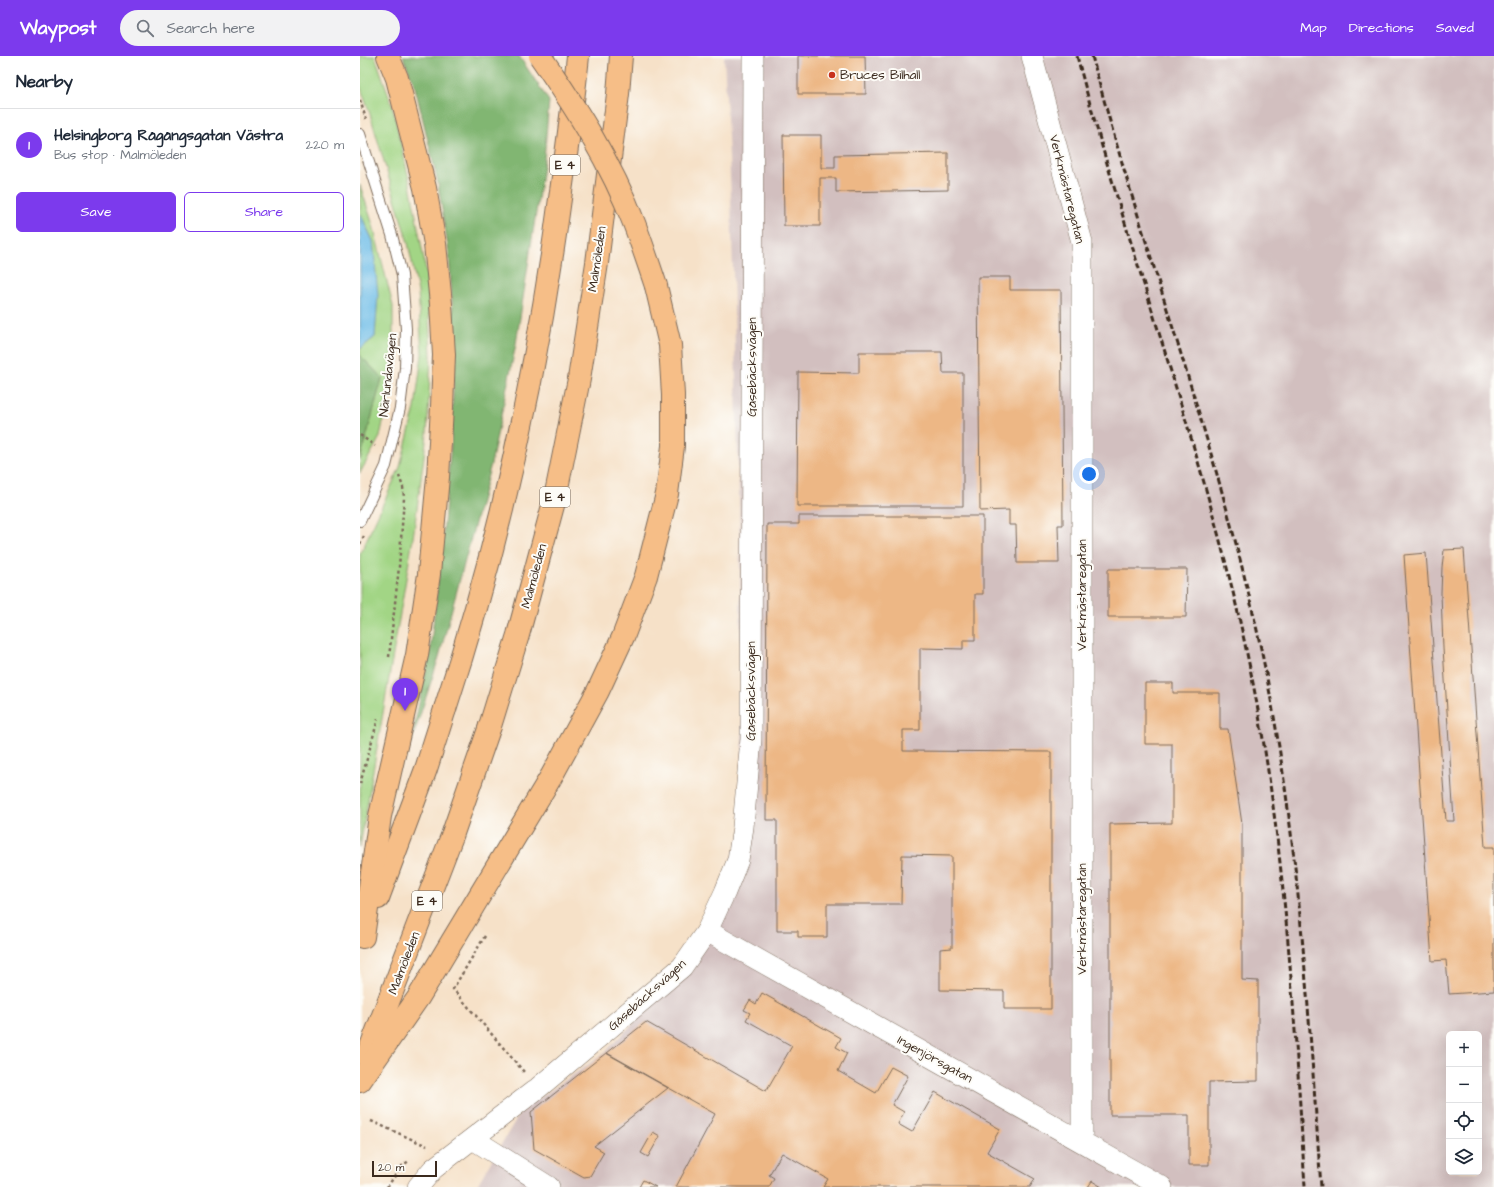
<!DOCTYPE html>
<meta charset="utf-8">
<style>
body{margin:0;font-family:"Architects Daughter",sans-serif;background:#f2f2f3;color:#1f2937}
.controls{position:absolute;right:12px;bottom:12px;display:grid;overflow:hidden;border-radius:6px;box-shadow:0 4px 16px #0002}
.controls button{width:36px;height:36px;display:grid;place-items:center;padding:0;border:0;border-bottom:1px solid #e0e1e3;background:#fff;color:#1f2937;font:20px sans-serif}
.scale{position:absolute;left:12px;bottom:10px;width:65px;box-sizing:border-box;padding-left:4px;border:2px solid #3b2a1e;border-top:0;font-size:11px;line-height:14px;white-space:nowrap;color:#3b2a1e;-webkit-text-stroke:3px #fdfcf7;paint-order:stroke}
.you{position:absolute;left:729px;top:418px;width:14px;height:14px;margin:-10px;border:3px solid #fff;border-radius:50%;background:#1a73e8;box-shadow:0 0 0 6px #1a73e833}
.badge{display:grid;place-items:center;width:26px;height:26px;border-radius:50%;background:#7c3aed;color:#fff;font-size:13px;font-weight:700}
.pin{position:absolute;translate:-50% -33px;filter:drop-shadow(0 1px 2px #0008)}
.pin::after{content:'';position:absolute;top:21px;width:14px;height:12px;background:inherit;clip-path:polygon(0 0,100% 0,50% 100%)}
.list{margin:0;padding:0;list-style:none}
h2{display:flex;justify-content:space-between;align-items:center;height:52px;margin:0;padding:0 16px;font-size:17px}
h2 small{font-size:13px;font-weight:400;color:#747a83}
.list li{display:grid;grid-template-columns:26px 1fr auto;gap:12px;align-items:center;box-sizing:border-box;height:72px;padding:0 16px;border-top:1px solid #e0e1e3}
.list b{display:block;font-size:15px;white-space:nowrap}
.list p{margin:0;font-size:13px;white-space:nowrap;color:#747a83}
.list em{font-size:13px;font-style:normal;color:#747a83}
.actions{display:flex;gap:8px;padding:12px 16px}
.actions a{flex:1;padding:9px 0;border:1px solid #7c3aed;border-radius:6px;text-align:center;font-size:14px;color:#7c3aed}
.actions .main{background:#7c3aed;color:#fff}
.icon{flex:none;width:22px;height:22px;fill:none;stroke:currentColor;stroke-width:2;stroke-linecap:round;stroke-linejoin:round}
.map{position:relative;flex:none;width:1134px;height:1131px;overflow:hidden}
header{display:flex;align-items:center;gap:24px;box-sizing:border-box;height:56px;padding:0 20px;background:#7c3aed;color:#fff}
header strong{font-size:19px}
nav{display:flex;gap:22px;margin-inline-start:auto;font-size:14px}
.search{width:280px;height:36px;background:#f2f2f3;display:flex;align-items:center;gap:10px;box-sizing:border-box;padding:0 14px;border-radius:22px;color:#747a83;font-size:15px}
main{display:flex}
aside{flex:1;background:#fff}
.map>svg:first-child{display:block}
.industrial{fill:#d2bfbf;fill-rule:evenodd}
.green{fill:#a2d585;stroke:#6e8052}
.forest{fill:#81b672;stroke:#5e7048}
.water{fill:#6ebde8;stroke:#547483}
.building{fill:#edb785}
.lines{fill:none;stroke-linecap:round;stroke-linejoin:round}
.service-casing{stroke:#7c6a5a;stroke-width:12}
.minor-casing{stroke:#7c6a5a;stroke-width:22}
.trunk-casing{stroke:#7c6a5a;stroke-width:24}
.motorway-casing{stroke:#7c6a5a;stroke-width:24}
.path{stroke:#7c6a5a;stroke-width:2.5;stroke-dasharray:3 3;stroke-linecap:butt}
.service{stroke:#fff;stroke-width:10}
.minor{stroke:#fff;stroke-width:21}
.trunk{stroke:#f6be87;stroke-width:22}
.motorway{stroke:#f6be87;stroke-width:22}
.rail{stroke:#3b2a1e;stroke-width:3;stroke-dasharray:6 3;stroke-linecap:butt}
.trunk-bridge-casing{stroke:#7c6a5a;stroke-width:24;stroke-linecap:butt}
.trunk-bridge{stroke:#f6be87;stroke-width:22}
.poi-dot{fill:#c8321e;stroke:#fdfcf7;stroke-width:1.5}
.labels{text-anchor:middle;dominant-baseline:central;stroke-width:4;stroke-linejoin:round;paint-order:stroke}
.shield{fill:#fdfcf7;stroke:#75695f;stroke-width:1}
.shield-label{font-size:12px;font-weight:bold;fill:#3b2a1e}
.poi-label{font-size:13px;fill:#3b2a1e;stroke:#fdfcf7;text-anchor:start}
.street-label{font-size:13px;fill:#3b2a1e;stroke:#fdfcf7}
</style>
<header>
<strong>Waypost</strong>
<div class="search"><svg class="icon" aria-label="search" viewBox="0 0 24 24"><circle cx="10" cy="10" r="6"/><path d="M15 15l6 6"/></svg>Search here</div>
<nav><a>Map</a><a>Directions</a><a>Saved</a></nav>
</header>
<main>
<aside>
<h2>Nearby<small></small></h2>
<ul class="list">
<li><span class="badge">1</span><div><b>Helsingborg Rågångsgatan Västra</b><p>Bus stop · Malmöleden</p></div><em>220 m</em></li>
</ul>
<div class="actions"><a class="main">Save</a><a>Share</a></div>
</aside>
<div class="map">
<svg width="1134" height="1131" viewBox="0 0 1134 1131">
<rect width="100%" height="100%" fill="#fdfcf7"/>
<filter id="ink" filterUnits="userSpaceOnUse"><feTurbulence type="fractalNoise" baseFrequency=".025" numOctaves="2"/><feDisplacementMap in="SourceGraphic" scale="8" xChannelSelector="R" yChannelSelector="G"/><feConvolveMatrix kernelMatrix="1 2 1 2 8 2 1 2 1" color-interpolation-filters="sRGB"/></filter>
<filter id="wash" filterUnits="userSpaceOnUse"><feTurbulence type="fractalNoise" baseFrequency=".012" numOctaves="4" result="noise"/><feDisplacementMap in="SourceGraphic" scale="16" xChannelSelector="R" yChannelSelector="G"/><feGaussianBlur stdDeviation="0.9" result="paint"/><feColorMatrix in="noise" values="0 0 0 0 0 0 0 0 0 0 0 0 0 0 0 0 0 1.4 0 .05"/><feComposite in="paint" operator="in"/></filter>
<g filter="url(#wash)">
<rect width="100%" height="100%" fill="#f6e1c8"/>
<path class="industrial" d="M364 0H1134V1131H116L161 1055 243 998 325 915 383 774 379 442 371 141ZM1089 978H1119V1116H1089Z"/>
<g class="green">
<path d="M0 0H15L32 49 50 128 67 220 71 300 67 378 53 482 0 791V498L40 411 55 352 62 298 58 236 48 187 10 58 0 30Z"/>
<path d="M0 129 13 169 33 250V316L20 381 0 417V404L22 322 0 299V293L15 281 13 185 0 157Z"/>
</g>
<g class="forest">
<path d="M43 0H159L189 45 184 104 156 288 131 408 79 601 50 690 70 596 82 490 91 388 95 291 89 197 77 122 55 31Z"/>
<path d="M0 299 22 322 0 404Z"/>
</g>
<path class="water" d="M0 157 13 185 18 239 15 281 0 293Z"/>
<g id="blocks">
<g class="building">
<path d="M438 0H505L506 38H438Z"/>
<path d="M423 79H461V112H475V99L588 97V134L476 136V122H460V170H424Z"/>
<path d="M618 221H650V234H701L703 469H698L699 507H657L656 469H649V454L620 455Z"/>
<path d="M499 296H582L583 317H603V450H437L438 316 499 317Z"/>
<path d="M439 460H623V538H615V584H603V593L560 592V674H543V695L691 696V953H644V935L580 934V893L592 892V800L542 799 541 848H467V881H438V875H417V764H406L407 468H439Z"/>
<path d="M1104 493 1125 791H1134V935L1089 938 1086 904 1072 905 1044 499 1066 497 1086 765H1094L1083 592 1081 537 1082 511 1084 494Z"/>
<path d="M748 513H827L826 561H748Z"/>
<path d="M785 627H813V637H860V673H868L882 768V924L898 925V1025L849 1026V1109H829V1059H750V768L812 767V688H785Z"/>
<path d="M402 937 481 982 476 991 487 997 478 1015 516 1037 531 1011 548 1020 532 1049 544 1056 538 1068 552 1076 575 1036 640 1073 627 1096 675 1123 670 1131H463L468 1123 422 1097 409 1119 414 1122 409 1131H316L355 1058 247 997 286 966 406 1035 432 990 386 964 390 957 384 954 390 944 396 948Z"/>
<path d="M246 997 308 1032 234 1090 244 1096 230 1120 224 1121 174 1093 171 1056Z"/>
<path d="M293 1076 300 1080 288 1101 281 1097Z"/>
<path d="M283 1124 296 1131H279Z"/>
<path d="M732 1125 742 1131H728Z"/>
</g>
</g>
</g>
<g filter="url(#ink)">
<use href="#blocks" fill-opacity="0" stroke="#7c6a5a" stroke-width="1"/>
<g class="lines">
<defs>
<path id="service" d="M0 78 32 179 42 219 46 273 45 312 40 352 26 410 0 465"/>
<g id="minor">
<path d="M672 0 722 186V1085"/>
<path d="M347 875 802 1131"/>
<path d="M113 1083 189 1131"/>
<path d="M58 1131 73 1113 178 1032 322 911 347 875 365 836 378 804 383 771 391 683 393 0"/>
</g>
<g id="trunk">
<path d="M18 842 66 713 85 653"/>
<path d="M3 881 20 760 57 599 69 518 78 421 82 351 84 299 81 248 75 188 65 132 37 22 28 0"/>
<path d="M7 1001 92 780 130 670"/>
<path d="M0 1025 58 942 191 721 238 635 263 581 286 520 307 438 313 390V339L310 289 296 230"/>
</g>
<g id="motorway">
<path d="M85 653C139 489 176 321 199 150 206 100 213 50 218 0"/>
<path d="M130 670 158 579 195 442 219 323 237 207 258 38 261 0"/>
</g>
</defs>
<use href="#service" class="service-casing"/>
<use href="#minor" class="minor-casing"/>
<use href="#trunk" class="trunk-casing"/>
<use href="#motorway" class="motorway-casing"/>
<g class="path">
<path d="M0 44 6 63"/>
<path d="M0 379 15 390"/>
<path d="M0 488 4 480"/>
<path d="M29 601 39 511 44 442 43 431 39 420"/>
<path d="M0 728 18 663"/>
<path d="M125 880 93 933 164 1016"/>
<path d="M11 1065 67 1090"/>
<path d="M27 1131 42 1110 50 1104"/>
</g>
<use href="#service" class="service"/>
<use href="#minor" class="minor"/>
<use href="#trunk" class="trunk"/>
<use href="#motorway" class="motorway"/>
<g class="rail">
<path d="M717 0C769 199 843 392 886 593 924 770 934 951 945 1131"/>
<path d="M732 0C784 197 857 388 900 588 938 766 948 949 961 1131"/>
</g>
<defs>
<path id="trunk-bridge" d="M180 0C216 52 251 107 274 167 282 188 289 209 296 230"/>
</defs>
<use href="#trunk-bridge" class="trunk-bridge-casing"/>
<use href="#trunk-bridge" class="trunk-bridge"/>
</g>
</g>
<circle class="poi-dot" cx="472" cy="19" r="4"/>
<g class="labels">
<g class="shield">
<rect x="190" y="99" width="30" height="20" rx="3"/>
<rect x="180" y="431" width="30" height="20" rx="3"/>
<rect x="52" y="835" width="30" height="20" rx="3"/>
</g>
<g class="shield-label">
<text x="205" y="109">E 4</text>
<text x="195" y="441">E 4</text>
<text x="67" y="845">E 4</text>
</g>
<g class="poi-label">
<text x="480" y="19">Bruces Bilhall</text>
</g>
<g class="street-label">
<text transform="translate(707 133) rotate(76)">Verkmästaregatan</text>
<text transform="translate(237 203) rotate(-82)">Malmöleden</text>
<text transform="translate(392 311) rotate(-90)">Gåsebäcksvägen</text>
<text transform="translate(28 319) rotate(-84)">Närlundavägen</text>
<text transform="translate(174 520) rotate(-75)">Malmöleden</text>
<text transform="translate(722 539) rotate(-90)">Verkmästaregatan</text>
<text transform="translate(391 635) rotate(-90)">Gåsebäcksvägen</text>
<text transform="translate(722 863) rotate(-90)">Verkmästaregatan</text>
<text transform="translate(44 907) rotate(-69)">Malmöleden</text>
<text transform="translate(287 939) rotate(-42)">Gåsebäcksvägen</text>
<text transform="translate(575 1003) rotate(29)">Ingenjörsgatan</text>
</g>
</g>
</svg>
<div class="controls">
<button>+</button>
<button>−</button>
<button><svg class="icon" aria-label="locate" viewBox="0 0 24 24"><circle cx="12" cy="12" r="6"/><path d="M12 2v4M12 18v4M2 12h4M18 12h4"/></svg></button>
<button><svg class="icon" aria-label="layers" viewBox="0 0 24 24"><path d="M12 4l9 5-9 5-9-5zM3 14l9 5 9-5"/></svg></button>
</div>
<div class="scale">20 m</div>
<div class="you"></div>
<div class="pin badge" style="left:45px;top:655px">1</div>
</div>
</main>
